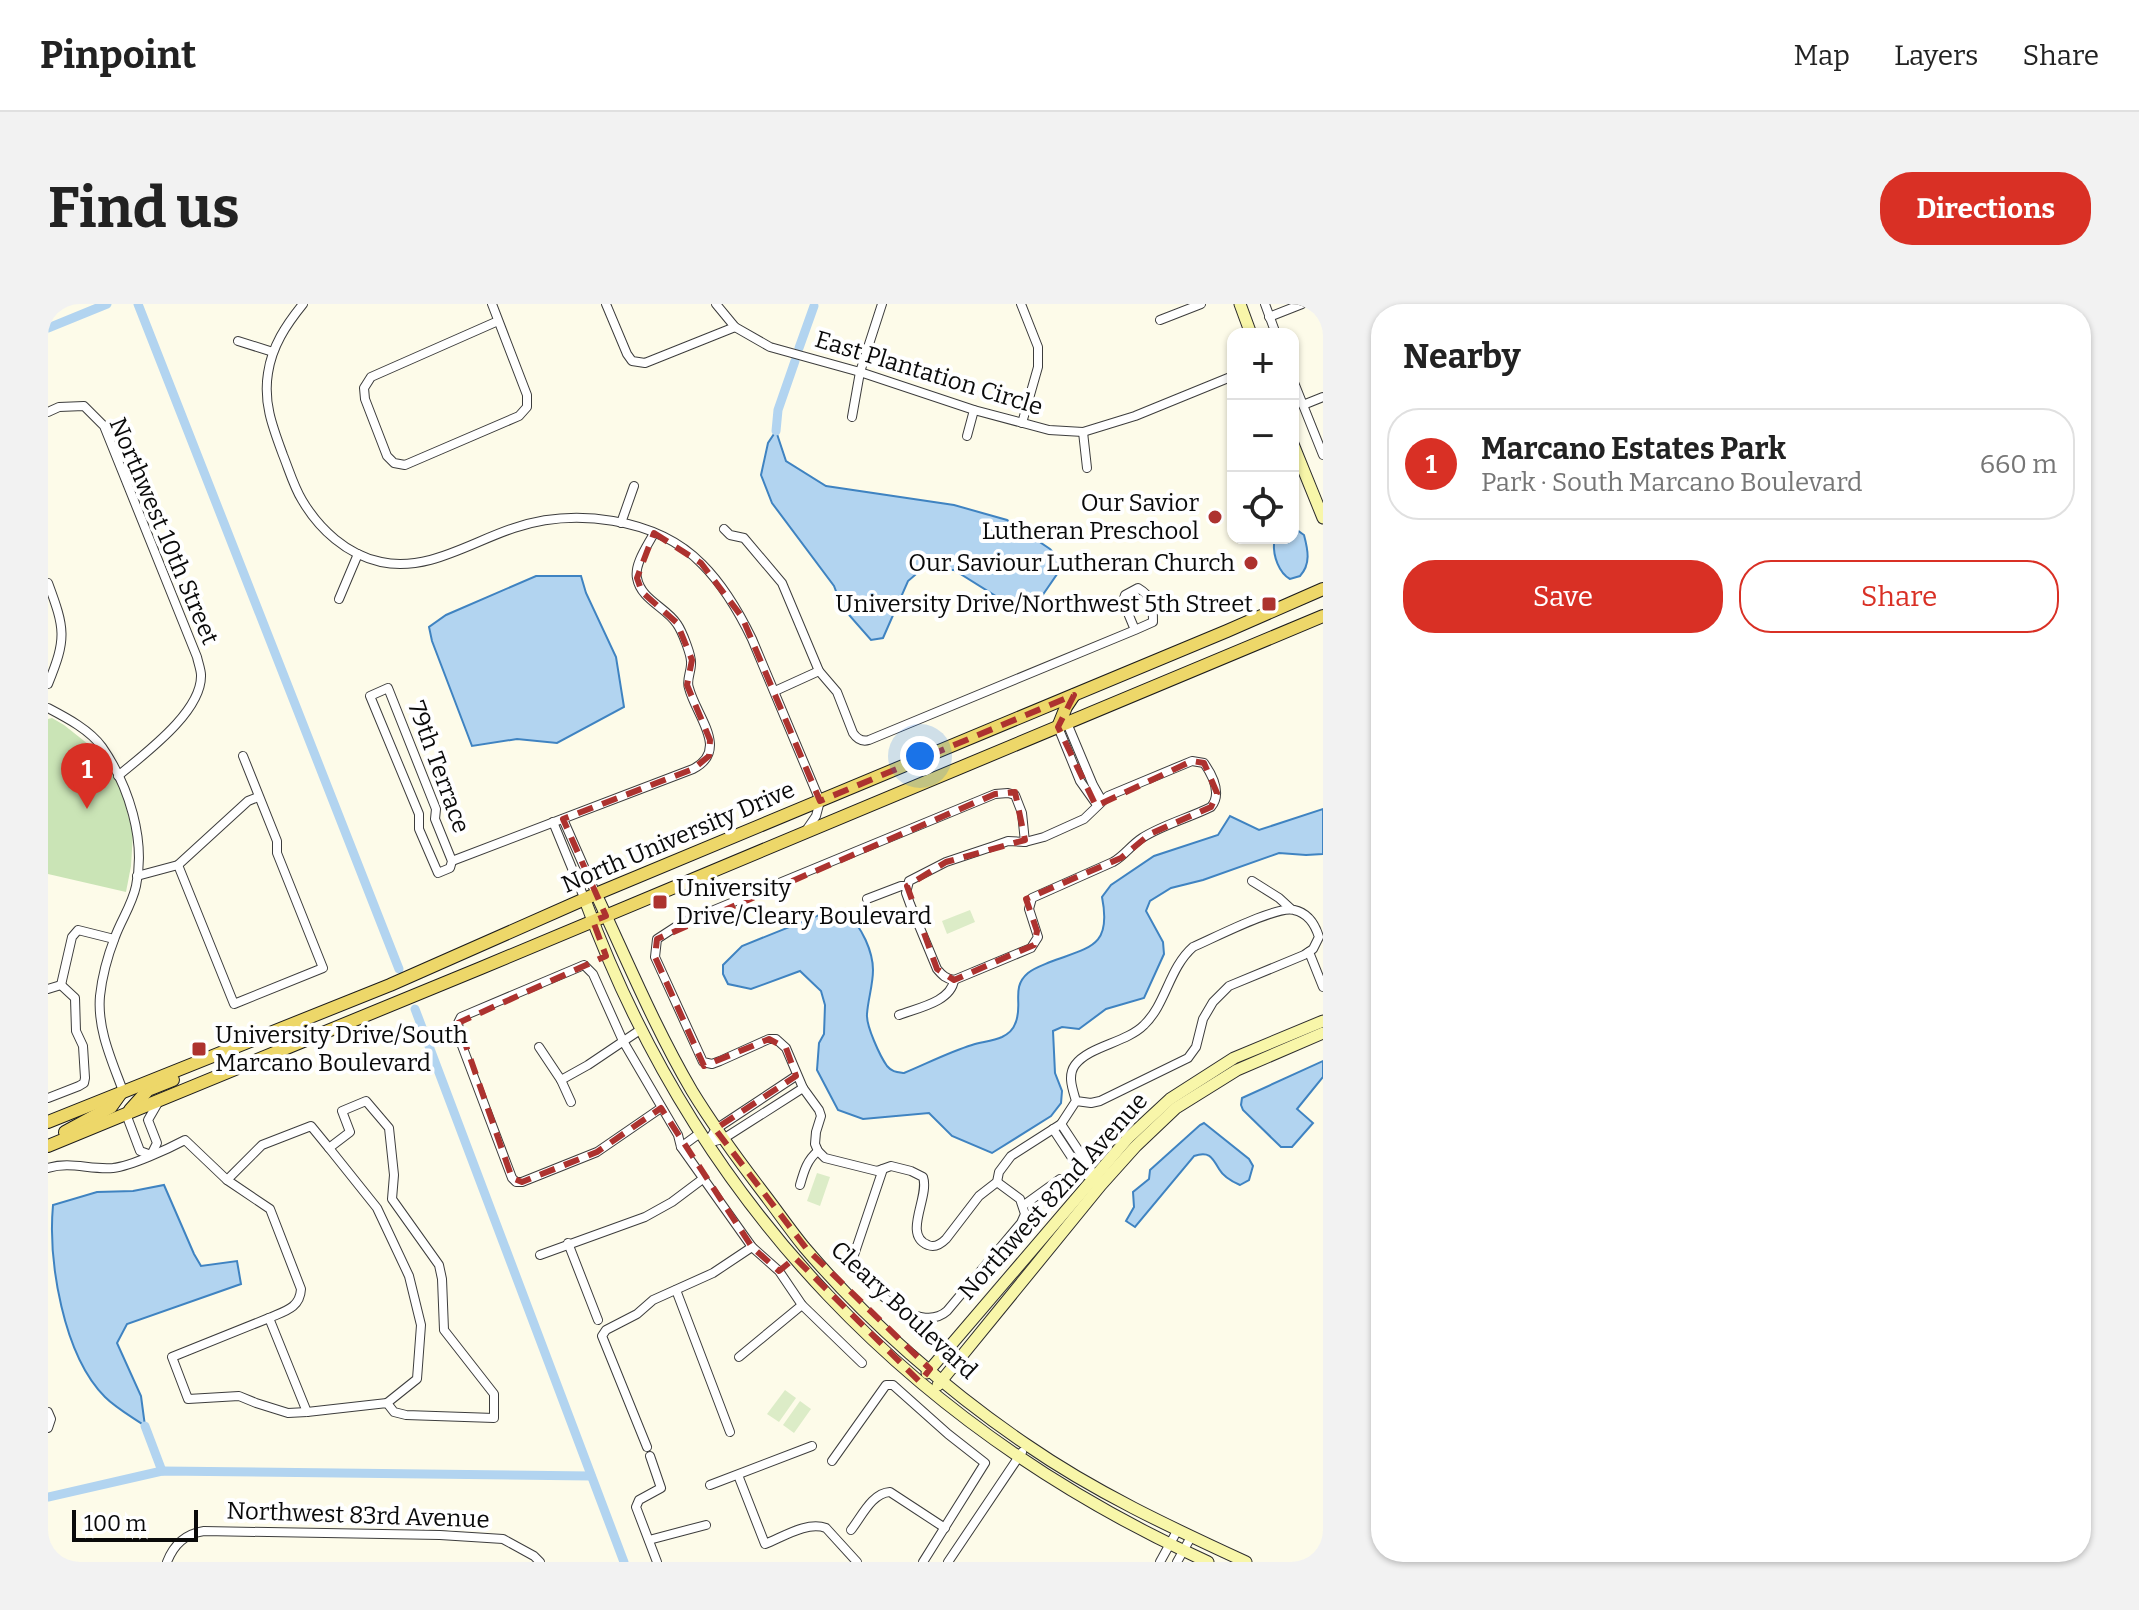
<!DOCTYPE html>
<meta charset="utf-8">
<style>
body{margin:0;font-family:Bitter,serif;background:#f2f2f2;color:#222}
.controls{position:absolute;right:24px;top:24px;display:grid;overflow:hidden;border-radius:16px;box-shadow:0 2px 6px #0004}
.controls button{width:72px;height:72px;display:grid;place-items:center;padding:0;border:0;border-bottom:2px solid #e0e0e0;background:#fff;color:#222;font:40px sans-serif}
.scale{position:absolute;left:24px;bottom:20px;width:126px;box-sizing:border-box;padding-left:8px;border:4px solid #0a0a0a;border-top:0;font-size:22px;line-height:28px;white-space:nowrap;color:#0a0a0a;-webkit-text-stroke:6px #fff;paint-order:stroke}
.you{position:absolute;left:872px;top:452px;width:28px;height:28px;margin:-20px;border:6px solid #fff;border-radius:50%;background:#1a73e8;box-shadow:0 0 0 12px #1a73e833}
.badge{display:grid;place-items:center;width:52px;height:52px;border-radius:50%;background:#d93025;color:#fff;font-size:26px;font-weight:700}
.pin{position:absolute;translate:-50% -66px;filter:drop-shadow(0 2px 4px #0008)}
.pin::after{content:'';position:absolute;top:42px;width:28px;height:24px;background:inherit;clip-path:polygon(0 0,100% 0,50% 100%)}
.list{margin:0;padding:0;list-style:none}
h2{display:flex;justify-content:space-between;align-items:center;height:104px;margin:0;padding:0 32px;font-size:34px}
h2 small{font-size:26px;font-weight:400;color:#767676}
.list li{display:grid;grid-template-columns:52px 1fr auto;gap:24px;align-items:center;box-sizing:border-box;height:112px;margin:0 16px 16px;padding:0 16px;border:2px solid #e0e0e0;border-radius:32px}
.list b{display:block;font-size:30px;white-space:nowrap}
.list p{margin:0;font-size:26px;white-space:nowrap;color:#767676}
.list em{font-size:26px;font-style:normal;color:#767676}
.actions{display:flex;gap:16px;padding:24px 32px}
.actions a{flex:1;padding:18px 0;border:2px solid #d93025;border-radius:32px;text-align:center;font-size:28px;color:#d93025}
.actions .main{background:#d93025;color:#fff}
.icon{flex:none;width:44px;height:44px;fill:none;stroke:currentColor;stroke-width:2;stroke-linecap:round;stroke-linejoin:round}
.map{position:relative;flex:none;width:1275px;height:1258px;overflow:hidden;border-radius:32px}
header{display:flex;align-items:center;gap:48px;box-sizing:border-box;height:112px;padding:0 40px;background:#fff;border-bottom:2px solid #e0e0e0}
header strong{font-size:38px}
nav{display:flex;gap:44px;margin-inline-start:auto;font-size:28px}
.intro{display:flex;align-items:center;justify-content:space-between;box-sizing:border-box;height:192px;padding:0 48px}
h1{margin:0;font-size:56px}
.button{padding:20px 36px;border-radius:32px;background:#d93025;color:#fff;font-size:28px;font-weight:700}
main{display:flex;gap:48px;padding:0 48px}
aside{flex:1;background:#fff;border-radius:32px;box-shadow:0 2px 6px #0004}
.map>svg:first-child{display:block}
.green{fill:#cae4b6}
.pitch{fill:#dcecc7}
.water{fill:#b2d4f0;stroke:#3f83c1;stroke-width:2}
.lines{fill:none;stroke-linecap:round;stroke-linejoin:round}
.canal{stroke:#b2d4f0;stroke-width:9}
.street-casing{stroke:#3d3d3d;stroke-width:10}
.secondary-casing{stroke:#2c2c2c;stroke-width:13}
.primary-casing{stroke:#1b1b1b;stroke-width:14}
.street{stroke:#fff;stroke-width:8}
.secondary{stroke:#f8f6a9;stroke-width:11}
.primary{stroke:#edd769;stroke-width:12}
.marked{fill:none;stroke:#ad322f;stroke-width:6;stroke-dasharray:16 10;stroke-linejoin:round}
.poi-dot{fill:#ad322f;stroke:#fff;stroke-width:3}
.labels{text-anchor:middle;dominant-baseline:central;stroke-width:8;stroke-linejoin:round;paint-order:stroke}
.street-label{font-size:24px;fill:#0a0a0a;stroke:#fff}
.poi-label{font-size:24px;fill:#0a0a0a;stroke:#fff;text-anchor:end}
</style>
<header>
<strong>Pinpoint</strong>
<nav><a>Map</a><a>Layers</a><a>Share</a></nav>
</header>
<div class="intro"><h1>Find us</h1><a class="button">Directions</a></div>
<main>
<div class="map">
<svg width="1275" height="1258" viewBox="0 0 1275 1258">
<rect width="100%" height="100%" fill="#fdfbe9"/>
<path class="green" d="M4 414 16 421 50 448 72 481 85 529 83 562 78 588 0 570V415Z"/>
<g class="pitch">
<path d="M922 606 927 618 899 630 894 617Z"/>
<path d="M769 869 782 873 772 902 759 897Z"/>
<path d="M737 1086 748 1094 731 1118 719 1110Z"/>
<path d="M752 1097 763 1105 746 1129 735 1121Z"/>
</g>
<g class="water">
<path d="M728 127 738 157 778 182 906 201 959 216 1002 245 1016 260 994 292 972 303 951 294 906 266 874 265 860 277 835 334 823 336 794 303 786 282 724 199 713 171 720 139Z"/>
<path d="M1245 226H1249L1256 231C1260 246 1263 260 1252 272L1242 275C1231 269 1225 252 1226 239L1233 234H1245Z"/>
<path d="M488 272H533L538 289 568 353 576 403 509 439 469 435 424 442 384 337 381 323 398 311Z"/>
<path d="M1275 505V550L1258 551 1231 549 1155 576 1123 584 1102 597 1098 607 1115 638 1116 650 1096 694 1058 705 1031 725 1014 723 1005 727 1007 769 1014 787 1013 799 1003 812 944 849 904 832 881 809 815 815 790 806 769 766 771 739 776 730 777 701 773 687 752 667 703 685 680 680 675 670V661L694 642 781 607C787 608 793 608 799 612 814 621 825 649 825 666 825 681 820 695 819 710 818 722 832 752 839 762 844 768 849 768 856 769 878 760 901 748 924 741 934 738 945 737 954 733 960 730 965 726 967 720 976 702 962 684 980 669 986 664 995 661 1002 658 1042 643 1064 643 1054 593L1063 581 1106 552 1170 531 1182 512 1211 526Z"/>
<path d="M1275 757V773L1249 805 1265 819 1244 843H1233L1195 806 1193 801 1194 794Z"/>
<path d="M1156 819 1201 855 1205 862 1201 876 1192 881C1185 878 1175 872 1171 865 1164 853 1161 847 1146 852L1087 923 1078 917 1086 903 1085 888 1101 875 1102 866 1152 821Z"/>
<path d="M116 881 146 950 153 962 189 957 193 980 79 1020 69 1039 93 1092 97 1122C84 1113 68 1104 57 1093 15 1051 0 957 5 901L49 888 85 887Z"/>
</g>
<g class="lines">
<g class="canal">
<path d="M90 0 351 665"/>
<path d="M0 24 59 0"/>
<path d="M751 44 766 2"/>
<path d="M728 127 730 106 747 57"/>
<path d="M367 705 576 1258"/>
<path d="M97 1122 114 1167"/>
<path d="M0 1193 114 1167 543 1172"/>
</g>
<defs>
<g id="street">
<path d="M255 0C238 21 224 42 220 69 215 99 225 124 235 151 241 166 246 183 254 196 271 225 299 251 333 258 380 268 423 238 466 224 525 204 608 213 654 260 675 281 691 308 704 335L772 497 768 512 757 528"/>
<path d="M444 0 479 91V103L471 112 357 161 346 159 339 152 317 95 316 84 323 73 450 17"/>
<path d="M558 0 579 50 584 57 597 59 687 23"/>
<path d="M668 0 687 23 722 43 812 68 926 106 1001 126 1035 128 1087 112 1185 72"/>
<path d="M973 0 990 43V63L974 119"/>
<path d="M1217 0 1228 30"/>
<path d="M1221 13 1254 0"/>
<path d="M1112 16 1153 0"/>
<path d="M190 37 225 48"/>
<path d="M1245 76 1275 151"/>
<path d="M1255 101 1275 93"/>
<path d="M0 108 11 103 36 102 56 122 149 353C150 358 153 366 153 371 154 408 96 450 70 472"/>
<path d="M804 113 812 68 834 0"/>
<path d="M1035 128 1039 164"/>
<path d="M919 132 926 106"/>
<path d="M573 219 586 182"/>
<path d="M676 225 682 231 696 234 734 279 771 367 789 388 805 429C809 435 814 438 821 436L1087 326 1105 318C1105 300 1105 293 1090 284L1077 291 1075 297 1087 326"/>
<path d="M0 279C17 325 19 334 0 380"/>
<path d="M291 295 310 250"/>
<path d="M340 384 388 505 387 515 404 557 402 564 390 569 371 525V510L322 392Z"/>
<path d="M727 387 771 367"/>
<path d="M0 404C19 414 42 426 54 443 81 482 98 536 88 582 84 601 73 616 67 633 60 651 54 673 52 692 49 725 64 757 75 787"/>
<path d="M1019 419 1045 481 1054 497"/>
<path d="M1010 423 1032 477 1049 501"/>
<path d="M1144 457 1156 459C1165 472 1174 490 1163 503 1141 514 1114 521 1094 534 1083 541 1076 552 1065 558L984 594 981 605 990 633 983 644 906 676C898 675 894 671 889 665L862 600 858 589 861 577 898 558 946 542 960 537 977 538 996 533 1036 515 1060 492Z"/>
<path d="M515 515 548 590"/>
<path d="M505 518 537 596"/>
<path d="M977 538 974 509 967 491 960 489 947 490 632 620 609 635 607 653 655 758 664 760 672 757 721 735H728L738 744 755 784 771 806 773 812 768 828 767 840 770 847 777 854 829 867 843 862 863 867 875 873C882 893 854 931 880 941 887 944 893 940 898 935L931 892 949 878 951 868 963 852 1013 820 1028 797C1025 786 1019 772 1027 761 1041 742 1078 739 1096 721 1118 700 1121 664 1145 643 1164 635 1229 601 1246 606 1260 609 1267 620 1271 633L1265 645 1256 651 1181 682 1165 698 1155 715 1148 743 1140 754 1052 797 1043 799 1028 797"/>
<path d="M404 557 645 465C682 446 648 412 641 384 638 377 643 368 643 360 644 352 634 327 629 320 618 303 593 296 589 274 586 260 600 241 606 229"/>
<path d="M130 561 186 700 275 664 229 549V537L195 452"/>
<path d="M89 572 130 561 200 497 210 493"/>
<path d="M1204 577 1231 594 1243 605"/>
<path d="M819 595 853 582H859"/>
<path d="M1261 648 1275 683"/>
<path d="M13 681 24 633 30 626 66 635"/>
<path d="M0 685 13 681"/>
<path d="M851 711C869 704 903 698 906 676"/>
<path d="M491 743 513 776 523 798"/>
<path d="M513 776 540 761 592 726"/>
<path d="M0 794 31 782 36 779 37 774 35 742 28 727 27 694 13 681"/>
<path d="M613 804 549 848 474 878H468L464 874 413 739 410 719 413 713 536 661 545 670 575 737 630 831 633 843 704 943 731 967 754 1001 814 1059"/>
<path d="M78 810 92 847 103 851 109 839 100 816 111 797"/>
<path d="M1013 820 1042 864 1047 875"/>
<path d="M1005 825 1034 869 1047 875"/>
<path d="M659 839 668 825 748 772"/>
<path d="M659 839 675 835 755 784"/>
<path d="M633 843 652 829"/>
<path d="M281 844 329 904 361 972 373 1021 369 1075 339 1099"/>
<path d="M0 864C22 857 42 866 65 864 83 862 120 845 137 836L179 876 222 905 253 985C252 1004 237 1007 221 1014L259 1108"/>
<path d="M835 865 805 954C814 981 871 1032 899 1007L973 919 977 910 972 895 949 878"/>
<path d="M179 876 214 841 263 822 281 844 302 828 294 807 318 797 341 824 346 871 344 895 391 961 394 975 396 1026 446 1090V1114L358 1111 346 1108 339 1099 259 1108 240 1109 208 1099 191 1092 140 1095 124 1053 221 1014"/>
<path d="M752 881C756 867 759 856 770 847"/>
<path d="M976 901 1012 875"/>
<path d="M520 939 550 1016"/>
<path d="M492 951 597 913 624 898 656 874"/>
<path d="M628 986 682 1128"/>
<path d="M691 1053 754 1001"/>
<path d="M0 1108 3 1115 0 1124"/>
<path d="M599 1143 554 1032 558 1026 589 1010 605 996 665 969 704 943"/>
<path d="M602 1152 613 1184 591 1196 588 1203 609 1258"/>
<path d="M784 1157 838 1081H845L900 1130 937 1159 875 1258"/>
<path d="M690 1171 717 1240C735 1233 759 1217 778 1224L809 1258"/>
<path d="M662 1181 764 1142"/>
<path d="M803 1226C814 1212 824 1189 842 1188L897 1224"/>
<path d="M601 1236 658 1221"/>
<path d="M0 1257 3 1258"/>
<path d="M119 1258C126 1240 137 1230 156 1227L392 1231 455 1235 486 1252 492 1258"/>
<path d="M900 1258 974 1148"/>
<path d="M1112 1258 1129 1227"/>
<path d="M1129 1258 1143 1233"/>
</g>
<g id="secondary">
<path d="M1192 0 1203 30"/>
<path d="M1245 140 1275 214"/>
<path d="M548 590C579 656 607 724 644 787 666 823 691 857 717 891 730 908 743 927 757 944 818 1016 901 1088 979 1141 1047 1188 1122 1223 1198 1258"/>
<path d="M537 596C649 901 865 1124 1160 1258"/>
<path d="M879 1069 1080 834 1122 795 1186 754 1275 717"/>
<path d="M890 1081 1053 881 1088 842 1128 804 1189 766 1275 729"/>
</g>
<g id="primary">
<path d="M1010 423 1018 403 1026 391"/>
<path d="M82 806 100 786 125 776"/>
<path d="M0 818 342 681 548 590 1179 327 1275 285"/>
<path d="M17 828 63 803 73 789"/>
<path d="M0 842 433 664 1275 312"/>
</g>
</defs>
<use href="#street" class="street-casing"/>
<use href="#secondary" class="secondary-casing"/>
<use href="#primary" class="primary-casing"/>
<use href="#street" class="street"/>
<use href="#secondary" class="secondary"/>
<use href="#primary" class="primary"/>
</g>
<path class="marked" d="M606 229 653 259 694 313 772 497 1026 391 1010 423 1048 502 1144 457 1156 459 1169 489 1163 503 1102 530 1073 554 978 595 989 627 986 641 906 676 889 665 859 582 898 558 977 536 967 488 947 490 609 635 607 653 656 762 721 735 738 744 748 772 667 825 758 944 882 1065 872 1078 747 954 731 967 704 943 613 804 549 848 474 878 464 874 410 719 558 652 545 617 558 612 515 515 645 465 661 452 662 436 639 381 644 356 629 319 594 288 589 274Z"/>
<g class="poi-dot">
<circle cx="1167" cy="213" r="8"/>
<circle cx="1203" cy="259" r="8"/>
<rect x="1213" y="292" width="16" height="16" rx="4"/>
<rect x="604" y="590" width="16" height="16" rx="4"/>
<rect x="143" y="737" width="16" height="16" rx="4"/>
</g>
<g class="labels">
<g class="street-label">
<text transform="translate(881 69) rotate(17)">East Plantation Circle</text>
<text transform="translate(116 227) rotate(67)">Northwest 10th Street</text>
<text transform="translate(391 463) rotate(70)">79th Terrace</text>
<text transform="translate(630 533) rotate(-23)">North University Drive</text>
<text transform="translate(1005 892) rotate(-48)">Northwest 82nd Avenue</text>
<text transform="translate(856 1006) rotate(43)">Cleary Boulevard</text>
<text transform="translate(310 1211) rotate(2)">Northwest 83rd Avenue</text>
</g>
<g class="poi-label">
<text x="1151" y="199">Our Savior<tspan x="1151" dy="28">Lutheran Preschool</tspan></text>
<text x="1187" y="259">Our Saviour Lutheran Church</text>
<text x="1205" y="300">University Drive/Northwest 5th Street</text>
<text x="628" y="584" text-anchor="start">University<tspan x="628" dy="28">Drive/Cleary Boulevard</tspan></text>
<text x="167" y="731" text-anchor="start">University Drive/South<tspan x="167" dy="28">Marcano Boulevard</tspan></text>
</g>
</g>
</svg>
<div class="controls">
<button>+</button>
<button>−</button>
<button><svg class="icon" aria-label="locate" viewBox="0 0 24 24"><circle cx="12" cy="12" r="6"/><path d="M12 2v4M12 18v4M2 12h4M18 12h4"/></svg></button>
</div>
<div class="scale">100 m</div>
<div class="you"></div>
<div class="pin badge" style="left:39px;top:505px">1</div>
</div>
<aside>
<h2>Nearby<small></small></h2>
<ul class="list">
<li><span class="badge">1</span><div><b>Marcano Estates Park</b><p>Park · South Marcano Boulevard</p></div><em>660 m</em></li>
</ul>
<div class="actions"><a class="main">Save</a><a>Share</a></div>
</aside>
</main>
